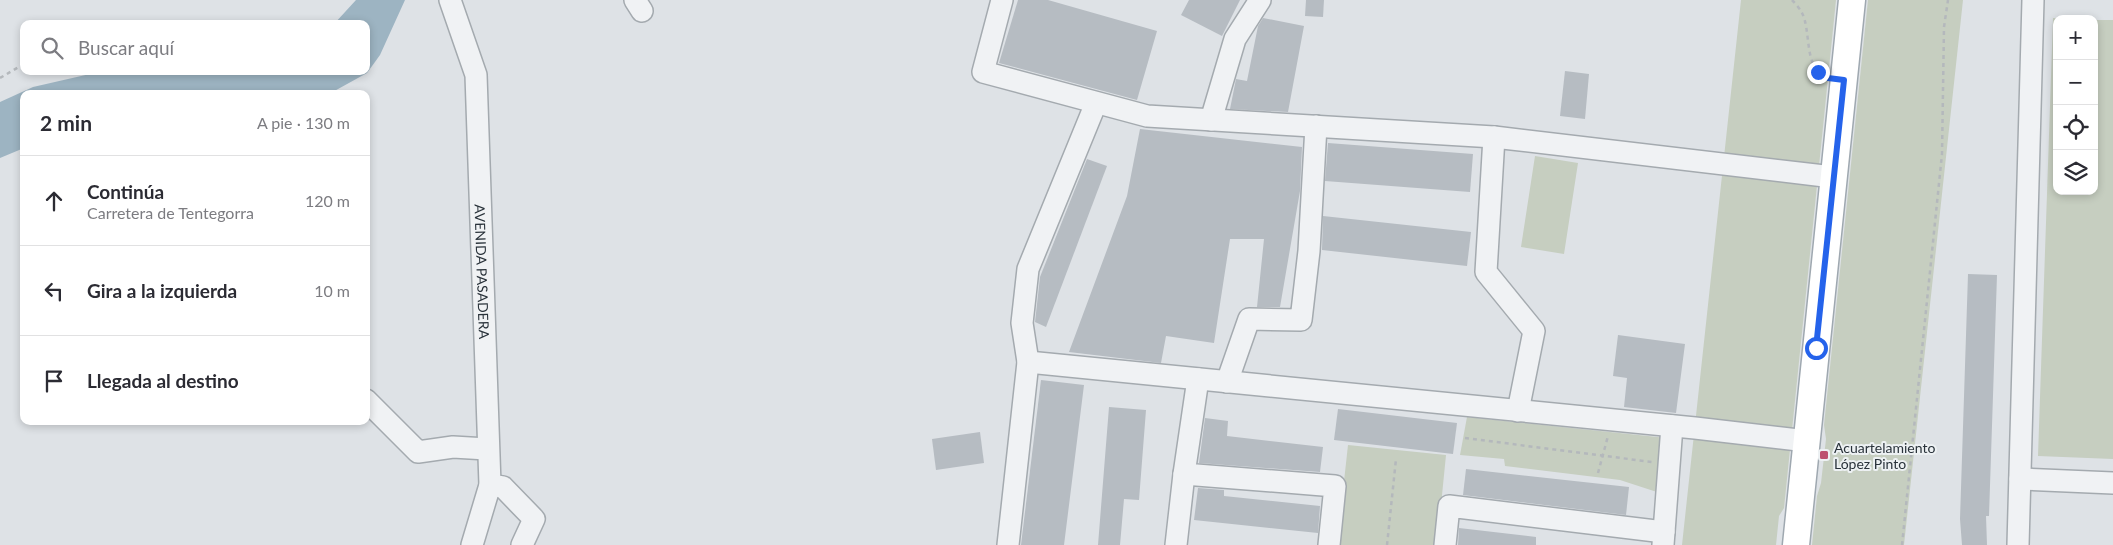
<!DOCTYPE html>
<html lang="es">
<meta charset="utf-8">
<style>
body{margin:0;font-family:Lato,sans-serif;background:#f2f2f3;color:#2b2b33}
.controls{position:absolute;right:15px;top:15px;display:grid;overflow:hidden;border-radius:10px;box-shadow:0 2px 8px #0003}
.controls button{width:45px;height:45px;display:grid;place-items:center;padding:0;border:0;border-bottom:1px solid #e1e1e2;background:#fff;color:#2b2b33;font:25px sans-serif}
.stop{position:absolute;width:15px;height:15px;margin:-11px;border:4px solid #2563eb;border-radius:50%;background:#fff}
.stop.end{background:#2563eb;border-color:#fff;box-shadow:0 1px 5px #0008}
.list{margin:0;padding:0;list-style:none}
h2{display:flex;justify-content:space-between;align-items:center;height:65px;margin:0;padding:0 20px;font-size:21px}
h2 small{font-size:16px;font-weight:400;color:#7c7c81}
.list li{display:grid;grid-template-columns:32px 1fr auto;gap:15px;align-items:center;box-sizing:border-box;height:90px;padding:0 20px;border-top:1px solid #e1e1e2}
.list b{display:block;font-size:19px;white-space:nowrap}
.list p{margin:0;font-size:16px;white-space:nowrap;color:#7c7c81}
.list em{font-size:16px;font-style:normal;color:#7c7c81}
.icon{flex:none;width:28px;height:28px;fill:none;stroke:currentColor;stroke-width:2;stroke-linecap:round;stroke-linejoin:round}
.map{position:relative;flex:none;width:2113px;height:545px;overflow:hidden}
.search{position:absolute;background:#fff;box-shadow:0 2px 8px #0003;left:20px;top:20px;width:350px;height:55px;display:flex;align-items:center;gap:12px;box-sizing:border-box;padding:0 18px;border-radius:10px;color:#7c7c81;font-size:19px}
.panel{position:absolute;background:#fff;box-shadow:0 2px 8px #0003;left:20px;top:90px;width:350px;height:335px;border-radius:10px}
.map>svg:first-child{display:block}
.green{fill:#c6cec0}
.water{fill:#9db4c2}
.building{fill:#b6bcc2}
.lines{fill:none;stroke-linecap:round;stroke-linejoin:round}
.minor-casing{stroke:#a4aaaf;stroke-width:24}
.major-casing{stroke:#9fa8b0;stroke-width:29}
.path{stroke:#b4b8bc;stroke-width:2.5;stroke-dasharray:4 4;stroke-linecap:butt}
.minor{stroke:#f0f2f4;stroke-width:21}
.major{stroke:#fff;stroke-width:26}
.route{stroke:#2563eb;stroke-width:6}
.poi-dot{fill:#bd5170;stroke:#edf1f3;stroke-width:2}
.labels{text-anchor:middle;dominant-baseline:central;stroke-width:4;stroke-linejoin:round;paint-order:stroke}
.street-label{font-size:14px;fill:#29323a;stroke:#edf1f3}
.poi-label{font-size:14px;fill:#29323a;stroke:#edf1f3;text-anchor:start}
</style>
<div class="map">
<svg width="2113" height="545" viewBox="0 0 2113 545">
<rect width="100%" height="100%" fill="#dee2e6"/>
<g class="green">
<path d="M1741 0H1836L1784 508 1779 516 1776 545H1682Z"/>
<path d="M1868 0H1963L1904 545H1812L1817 496 1821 483 1826 439 1824 425Z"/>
<path d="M2053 18 2069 19H2057V191H2094V20H2113V459L2038 456Z"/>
<path d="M1535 156 1578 163 1564 254 1521 247Z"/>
<path d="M1467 417 1667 438 1663 494 1620 480 1505 466 1504 459 1460 455Z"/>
<path d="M1348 445 1446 455 1437 545H1337Z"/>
</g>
<path class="water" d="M356 0H405L380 55 367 73 329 94H24V148L0 158V102L33 87 103 71H366V24H334Z"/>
<g class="building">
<path d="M1018 0H1048L1157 31 1137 100 999 63Z"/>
<path d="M1189 0H1240L1222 36 1181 15Z"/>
<path d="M1306 0H1324L1323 17 1305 16Z"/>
<path d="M1263 18 1304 26 1288 112 1230 109 1236 79 1247 81 1258 26Z"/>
<path d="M1565 71 1589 74 1585 119 1560 116Z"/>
<path d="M1140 129 1302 147 1300 191 1280 307H1257L1264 239H1230L1214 343 1166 336 1161 363 1069 352 1127 196Z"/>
<path d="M1328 143 1473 154 1470 192 1325 181Z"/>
<path d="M1087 159 1107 166 1046 327 1035 322 1040 277Z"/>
<path d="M1323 216 1471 232 1467 266 1322 250Z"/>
<path d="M1968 274 1997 275 1989 516H1986L1987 545H1962L1960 519Z"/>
<path d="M1618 335 1685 344 1676 413 1624 407 1627 378 1613 376Z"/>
<path d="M1041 380 1084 385 1064 545H1021Z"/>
<path d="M1109 407 1146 410 1139 500 1124 499 1120 545H1098Z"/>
<path d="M1338 409 1457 423 1453 454 1334 440Z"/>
<path d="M1205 418 1228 421 1227 436 1323 447 1320 472 1199 463Z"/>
<path d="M980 432 984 463 936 470 932 439Z"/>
<path d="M1466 469 1629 487 1626 515 1463 495Z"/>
<path d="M1198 488 1224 490V496L1320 506 1318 533 1194 520Z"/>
<path d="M1459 528 1536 537V545H1458Z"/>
</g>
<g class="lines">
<defs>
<g id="minor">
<path id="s1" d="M450 0 476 75 490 485 472 545"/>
<path d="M635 0 642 11"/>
<path d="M1002 0 983 72 1147 116 1494 137 1833 177"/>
<path d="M1211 120 1235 39 1260 0"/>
<path d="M1494 137 1486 272 1534 331 1518 411"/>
<path d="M1028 362 1695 428 1807 441"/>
<path d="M1198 379 1184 474 1335 486 1329 545"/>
<path d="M1227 382 1249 319 1301 320 1309 251 1316 126"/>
<path d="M366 400 418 452 453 447 487 449"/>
<path d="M2020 479 2113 483"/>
<path d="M490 485 503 487 534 519 522 545"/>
<path d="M1008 545 1028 362 1022 323 1028 269 1096 103"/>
<path d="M1176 545 1184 474"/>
<path d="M1445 545 1449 506 1664 532"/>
<path d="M1663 545 1672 426"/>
<path d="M2018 545 2033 0"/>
</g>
<path id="major" d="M1796 545 1852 0"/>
</defs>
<use href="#minor" class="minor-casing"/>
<use href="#major" class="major-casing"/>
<g class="path">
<path d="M1792 0C1796 4 1800 9 1802 13 1811 30 1804 66 1824 77"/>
<path d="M0 78 24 64"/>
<path d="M1465 438 1652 462"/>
<path d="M1598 473 1608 436"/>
<path d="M1387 545 1396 459"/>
<path d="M1902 545 1942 154 1944 27 1948 0"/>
</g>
<use href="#minor" class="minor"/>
<use href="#major" class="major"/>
</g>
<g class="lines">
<path class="route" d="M1816 348 1844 80 1828 78 1818 72"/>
</g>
<rect class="poi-dot" x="1819" y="450" width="10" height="10" rx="2.5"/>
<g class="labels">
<g class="street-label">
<text stroke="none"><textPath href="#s1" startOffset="276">AVENIDA PASADERA</textPath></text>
</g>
<g class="poi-label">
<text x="1834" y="447">Acuartelamiento<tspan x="1834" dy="16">López Pinto</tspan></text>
</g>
</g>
</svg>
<div class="controls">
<button>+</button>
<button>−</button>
<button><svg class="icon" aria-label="locate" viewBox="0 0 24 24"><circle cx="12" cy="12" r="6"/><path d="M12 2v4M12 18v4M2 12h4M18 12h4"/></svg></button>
<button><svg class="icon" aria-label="layers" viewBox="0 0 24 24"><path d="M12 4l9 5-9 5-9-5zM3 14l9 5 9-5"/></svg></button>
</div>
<div class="stop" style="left:1816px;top:348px"></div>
<div class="stop end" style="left:1818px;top:72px"></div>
<div class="search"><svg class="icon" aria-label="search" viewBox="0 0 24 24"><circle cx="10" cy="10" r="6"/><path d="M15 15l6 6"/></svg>Buscar aquí</div>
<section class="panel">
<h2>2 min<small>A pie · 130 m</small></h2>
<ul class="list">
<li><svg class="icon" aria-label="ahead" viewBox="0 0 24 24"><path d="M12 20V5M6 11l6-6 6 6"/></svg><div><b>Continúa</b><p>Carretera de Tentegorra</p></div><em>120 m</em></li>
<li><svg class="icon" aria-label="left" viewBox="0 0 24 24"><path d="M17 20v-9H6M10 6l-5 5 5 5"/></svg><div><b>Gira a la izquierda</b></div><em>10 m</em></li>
<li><svg class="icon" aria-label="arrive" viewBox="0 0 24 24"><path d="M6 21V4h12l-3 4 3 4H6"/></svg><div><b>Llegada al destino</b></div></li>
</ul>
</section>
</div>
